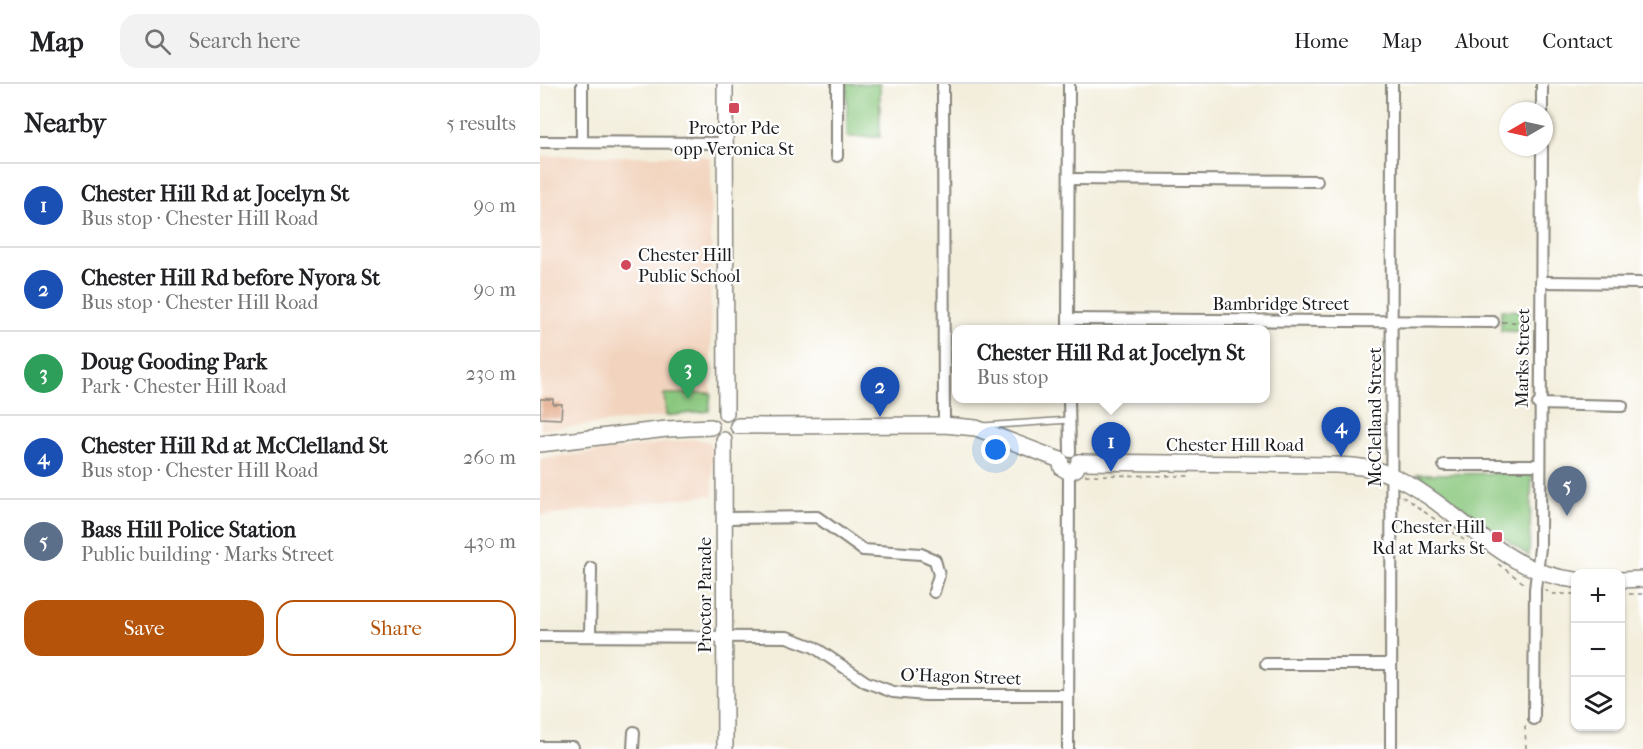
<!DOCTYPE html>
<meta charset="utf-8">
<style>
body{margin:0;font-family:"IM FELL French Canon",serif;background:#f2f2f2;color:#202124}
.controls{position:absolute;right:18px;bottom:18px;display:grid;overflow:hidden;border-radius:12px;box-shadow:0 2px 4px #0004}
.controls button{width:54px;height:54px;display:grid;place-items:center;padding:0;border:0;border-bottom:2px solid #e0e0e0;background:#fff;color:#202124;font:30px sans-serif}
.compass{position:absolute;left:959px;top:18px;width:54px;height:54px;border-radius:50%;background:#fff;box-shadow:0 2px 4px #0004;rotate:261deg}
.you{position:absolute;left:456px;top:366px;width:21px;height:21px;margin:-15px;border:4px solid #fff;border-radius:50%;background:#1a73e8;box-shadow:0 0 0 9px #1a73e833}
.badge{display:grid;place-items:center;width:39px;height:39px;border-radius:50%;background:#b45309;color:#fff;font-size:20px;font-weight:700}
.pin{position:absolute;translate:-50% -50px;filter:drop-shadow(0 2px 3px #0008)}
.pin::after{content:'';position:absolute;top:32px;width:21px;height:18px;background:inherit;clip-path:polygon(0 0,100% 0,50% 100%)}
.popup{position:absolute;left:412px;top:241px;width:318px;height:78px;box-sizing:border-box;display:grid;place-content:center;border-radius:12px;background:#fff;filter:drop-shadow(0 2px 4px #0005);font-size:20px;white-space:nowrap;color:#757577}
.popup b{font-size:22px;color:#202124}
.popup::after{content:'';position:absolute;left:50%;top:100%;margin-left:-12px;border:12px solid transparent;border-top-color:#fff}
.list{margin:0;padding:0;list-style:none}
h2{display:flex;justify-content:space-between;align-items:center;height:78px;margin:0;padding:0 24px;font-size:26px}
h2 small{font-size:20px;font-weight:400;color:#757577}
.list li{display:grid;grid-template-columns:39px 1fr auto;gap:18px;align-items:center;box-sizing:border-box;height:84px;padding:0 24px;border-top:2px solid #e0e0e0}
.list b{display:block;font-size:22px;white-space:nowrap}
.list p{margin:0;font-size:20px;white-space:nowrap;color:#757577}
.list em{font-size:20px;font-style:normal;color:#757577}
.actions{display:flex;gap:12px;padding:18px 24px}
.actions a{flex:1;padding:14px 0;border:2px solid #b45309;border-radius:18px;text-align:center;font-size:21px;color:#b45309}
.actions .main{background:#b45309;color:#fff}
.icon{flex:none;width:33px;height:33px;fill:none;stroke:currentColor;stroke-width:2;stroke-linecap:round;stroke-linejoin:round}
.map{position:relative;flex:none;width:1103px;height:665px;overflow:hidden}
header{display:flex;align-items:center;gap:36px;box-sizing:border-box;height:84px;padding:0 30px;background:#fff;border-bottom:2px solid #e0e0e0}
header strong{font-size:28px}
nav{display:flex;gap:33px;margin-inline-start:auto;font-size:21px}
.search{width:420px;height:54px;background:#f2f2f2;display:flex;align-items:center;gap:15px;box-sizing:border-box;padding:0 21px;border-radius:18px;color:#757577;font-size:22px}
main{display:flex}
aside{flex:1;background:#fff}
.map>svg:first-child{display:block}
.built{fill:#f2d4be}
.green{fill:#8bc87f;stroke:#54724e;stroke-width:1.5}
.building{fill:#de9972}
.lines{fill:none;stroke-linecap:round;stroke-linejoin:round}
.lane-casing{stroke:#88857c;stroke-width:8}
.street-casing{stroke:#88857c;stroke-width:14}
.secondary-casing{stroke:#88857c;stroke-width:18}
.path{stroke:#88857c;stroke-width:1.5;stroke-dasharray:4.5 4.5;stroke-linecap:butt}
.lane{stroke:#fff;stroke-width:5}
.street{stroke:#fff;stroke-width:10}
.secondary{stroke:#fff;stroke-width:15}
.poi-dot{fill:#d1495b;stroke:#fff;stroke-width:2}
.labels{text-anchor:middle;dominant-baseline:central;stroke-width:4.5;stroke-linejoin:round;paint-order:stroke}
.poi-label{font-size:18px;fill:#1c1c1c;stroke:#fff}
.street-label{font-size:18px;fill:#1c1c1c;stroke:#fff}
</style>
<header>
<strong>Map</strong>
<div class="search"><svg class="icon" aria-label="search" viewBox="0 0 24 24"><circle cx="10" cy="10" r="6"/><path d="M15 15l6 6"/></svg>Search here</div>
<nav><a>Home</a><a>Map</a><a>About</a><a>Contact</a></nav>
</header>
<main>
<aside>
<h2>Nearby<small>5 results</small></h2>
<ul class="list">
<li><span class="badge" style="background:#1a4fb4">1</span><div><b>Chester Hill Rd at Jocelyn St</b><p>Bus stop · Chester Hill Road</p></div><em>90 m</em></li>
<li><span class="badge" style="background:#1a4fb4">2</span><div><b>Chester Hill Rd before Nyora St</b><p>Bus stop · Chester Hill Road</p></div><em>90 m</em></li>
<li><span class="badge" style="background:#2e9e5b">3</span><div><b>Doug Gooding Park</b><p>Park · Chester Hill Road</p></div><em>230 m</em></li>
<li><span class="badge" style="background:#1a4fb4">4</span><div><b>Chester Hill Rd at McClelland St</b><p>Bus stop · Chester Hill Road</p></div><em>260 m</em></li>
<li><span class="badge" style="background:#5c6f8a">5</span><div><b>Bass Hill Police Station</b><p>Public building · Marks Street</p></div><em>430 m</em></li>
</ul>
<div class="actions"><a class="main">Save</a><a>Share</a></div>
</aside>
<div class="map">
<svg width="1103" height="665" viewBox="0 0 1103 665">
<rect width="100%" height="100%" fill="#fff"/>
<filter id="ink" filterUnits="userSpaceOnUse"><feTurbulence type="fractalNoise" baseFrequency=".0167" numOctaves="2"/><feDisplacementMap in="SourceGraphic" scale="12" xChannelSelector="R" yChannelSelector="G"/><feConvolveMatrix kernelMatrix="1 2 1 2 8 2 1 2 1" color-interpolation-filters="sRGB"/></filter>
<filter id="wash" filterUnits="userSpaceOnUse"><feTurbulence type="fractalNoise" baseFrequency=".008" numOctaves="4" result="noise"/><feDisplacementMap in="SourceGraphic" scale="24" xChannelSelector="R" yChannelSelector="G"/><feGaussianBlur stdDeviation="1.35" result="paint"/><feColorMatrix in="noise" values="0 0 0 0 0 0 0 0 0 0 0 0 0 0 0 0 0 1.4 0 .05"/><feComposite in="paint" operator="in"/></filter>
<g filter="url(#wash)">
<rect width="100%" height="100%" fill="#f3eedc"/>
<g class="built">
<path d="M0 72H165L171 75V309L124 310 126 332 0 346Z"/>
<path d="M156 355 169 358 172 365 173 413 169 411 0 432V375Z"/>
</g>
<g class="green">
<rect x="307" y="0" width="33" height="53"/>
<path d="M961 226 989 227 988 248 961 247Z"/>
<path d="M171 309 169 327 126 332 124 310Z"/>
<path d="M992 389 989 472 877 390Z"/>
</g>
<g id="blocks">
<path class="building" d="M0 315H13V320H22L21 335 0 334Z"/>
</g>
</g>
<g filter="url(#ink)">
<use href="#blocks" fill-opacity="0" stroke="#88857c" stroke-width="1.5"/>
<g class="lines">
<defs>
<path id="lane" d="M443 342 529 336"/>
<g id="street">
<path d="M297 0V72"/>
<path d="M403 0 404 341"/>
<path d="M1002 27V0"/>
<path d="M0 58 185 59"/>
<path d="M42 58V0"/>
<path d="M529 95 777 97"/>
<path d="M1001 198 1103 199"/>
<path d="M528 235 953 238"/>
<path d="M528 246 529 0"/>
<path d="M529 314 530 368"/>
<path d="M998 320 1082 322"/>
<path d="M904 381H999"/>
<path d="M185 434 277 433 323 466 381 470 395 476 399 491 394 508"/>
<path d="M0 552 247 553 274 563 326 598 353 608 385 611H528"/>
<path d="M50 552 51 484"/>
<path d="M726 580H851"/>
<path d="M994 635 995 505 1000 464 1002 63"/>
<path d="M0 663H33"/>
<path d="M93 665 94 648"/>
<path d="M528 665 529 388"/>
<path d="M851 665 852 0"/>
</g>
<g id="secondary">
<path d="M185 0 186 329"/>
<path d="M198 342 404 341 436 344 520 376"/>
<path d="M184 356 185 665"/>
<path d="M0 360 127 345 171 343"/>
<path d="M520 376 522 384 529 388 536 385 539 378"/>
<path d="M539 378 796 381C815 382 833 383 850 391 916 419 960 489 1036 496"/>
<path d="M1080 496 1103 495"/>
</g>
</defs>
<use href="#lane" class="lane-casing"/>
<use href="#street" class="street-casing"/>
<use href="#secondary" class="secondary-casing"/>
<g class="path">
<path d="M962 238H990"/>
<path d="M545 391 652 392"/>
<path d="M862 412 924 456"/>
<path d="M958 480 985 500"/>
<path d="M1004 506 1014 510H1036"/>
<path d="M1080 510H1103"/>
<path d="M985 642 986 665"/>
</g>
<use href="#lane" class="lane"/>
<use href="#street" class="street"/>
<use href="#secondary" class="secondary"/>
</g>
</g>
<g class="poi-dot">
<rect x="188" y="18" width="12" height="12" rx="3"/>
<circle cx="86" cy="181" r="6"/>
<rect x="951" y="447" width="12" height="12" rx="3"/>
</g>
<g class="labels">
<g class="poi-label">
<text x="194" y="44">Proctor Pde<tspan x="194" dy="21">opp Veronica St</tspan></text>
<text x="98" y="171" text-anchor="start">Chester Hill<tspan x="98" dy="21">Public School</tspan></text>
<text x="945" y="443" text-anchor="end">Chester Hill<tspan x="945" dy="21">Rd at Marks St</tspan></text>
</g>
<g class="street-label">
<text x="741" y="220">Bambridge Street</text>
<text transform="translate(983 274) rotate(-89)">Marks Street</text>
<text transform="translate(835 333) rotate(-90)">McClelland Street</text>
<text x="695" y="361">Chester Hill Road</text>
<text transform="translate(165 511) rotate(-90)">Proctor Parade</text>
<text transform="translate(421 593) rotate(2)">O'Hagon Street</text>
</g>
</g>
</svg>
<div class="controls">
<button>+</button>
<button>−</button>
<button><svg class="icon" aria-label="layers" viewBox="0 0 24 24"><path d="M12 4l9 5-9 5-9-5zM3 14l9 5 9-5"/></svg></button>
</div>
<svg class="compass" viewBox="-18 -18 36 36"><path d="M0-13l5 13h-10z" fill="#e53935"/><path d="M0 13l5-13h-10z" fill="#757577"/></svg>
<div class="you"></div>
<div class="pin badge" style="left:571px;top:388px;background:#1a4fb4">1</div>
<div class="popup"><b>Chester Hill Rd at Jocelyn St</b>Bus stop</div>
<div class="pin badge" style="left:340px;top:333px;background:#1a4fb4">2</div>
<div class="pin badge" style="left:148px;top:315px;background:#2e9e5b">3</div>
<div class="pin badge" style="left:801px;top:373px;background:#1a4fb4">4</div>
<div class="pin badge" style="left:1027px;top:432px;background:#5c6f8a">5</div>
</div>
</main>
